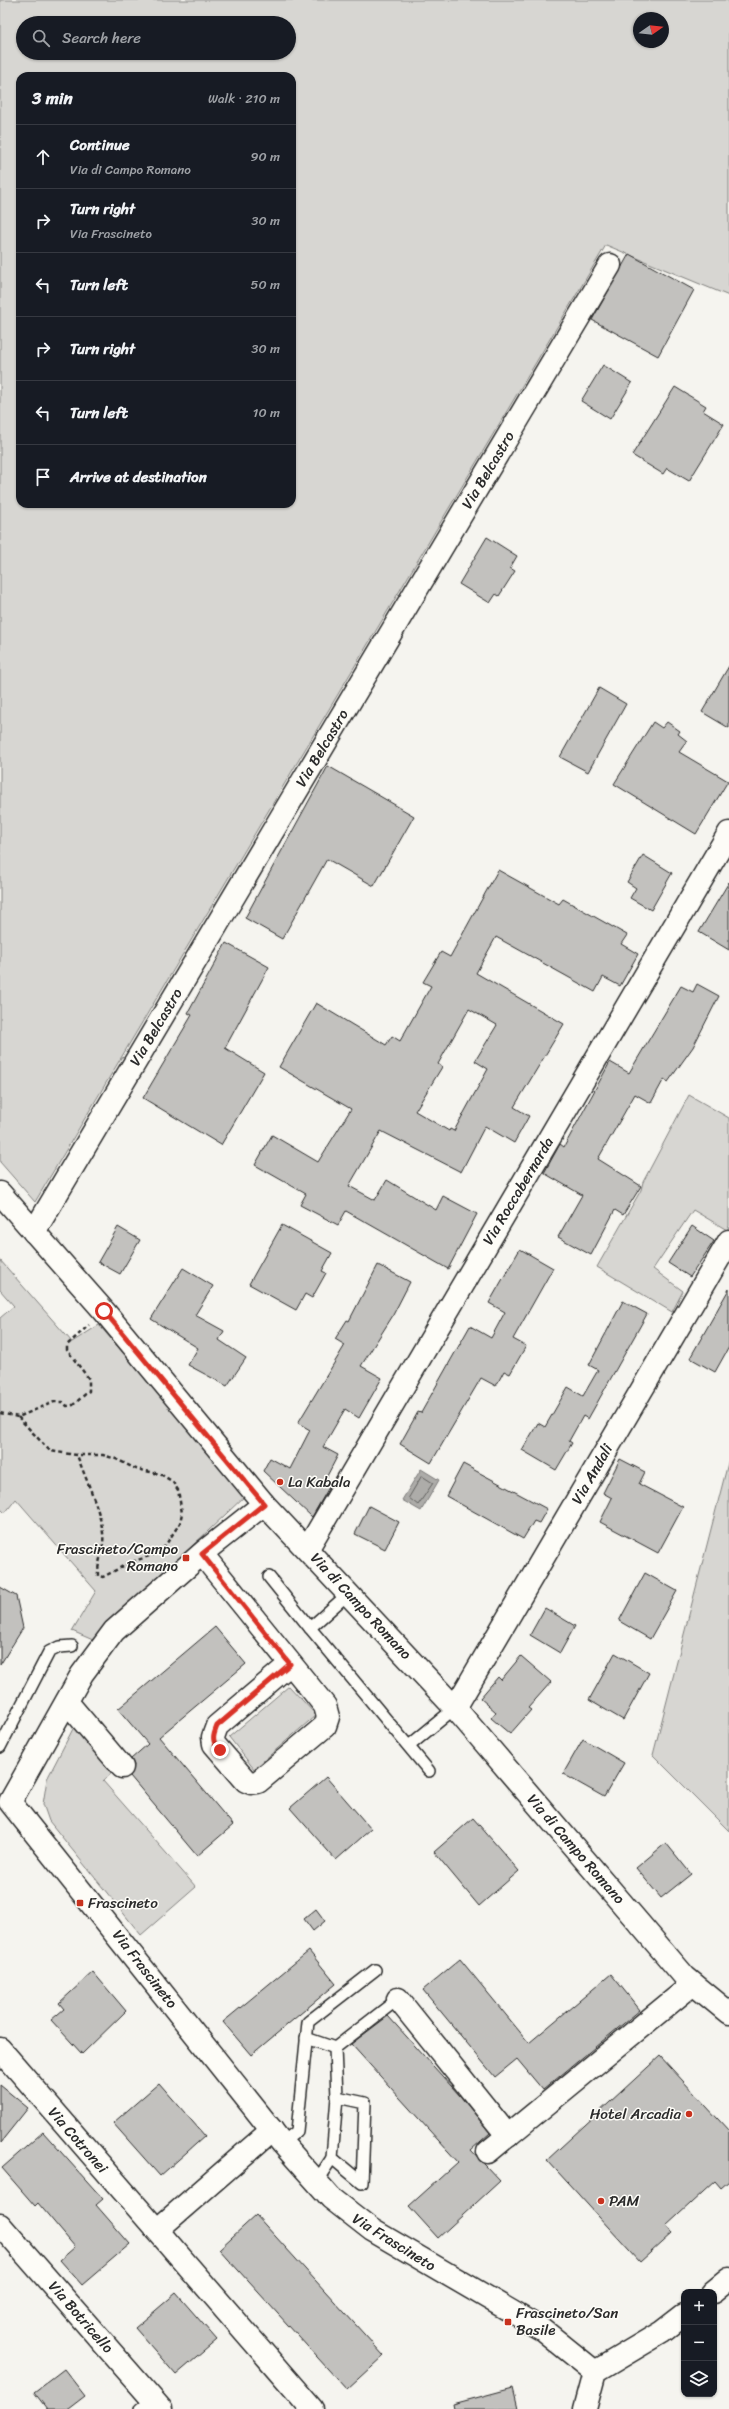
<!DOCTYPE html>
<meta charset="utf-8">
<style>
body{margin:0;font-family:Sriracha,sans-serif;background:#20242c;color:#f1f3f6}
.controls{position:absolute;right:12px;bottom:12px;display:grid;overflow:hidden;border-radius:8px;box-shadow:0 1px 3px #0004}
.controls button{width:36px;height:36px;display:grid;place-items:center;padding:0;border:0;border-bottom:1px solid #363941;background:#171b24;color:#f1f3f6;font:20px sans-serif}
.compass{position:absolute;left:633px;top:12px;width:36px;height:36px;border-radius:50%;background:#171b24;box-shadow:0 1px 3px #0004;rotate:76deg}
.stop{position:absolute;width:12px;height:12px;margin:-9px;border:3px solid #d93025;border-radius:50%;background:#fff}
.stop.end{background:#d93025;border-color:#fff;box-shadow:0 1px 4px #0008}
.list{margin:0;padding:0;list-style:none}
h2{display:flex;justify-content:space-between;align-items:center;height:52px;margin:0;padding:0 16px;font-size:17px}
h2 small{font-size:13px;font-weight:400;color:#9ea1a6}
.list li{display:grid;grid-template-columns:26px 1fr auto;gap:12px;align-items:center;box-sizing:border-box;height:64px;padding:0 16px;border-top:1px solid #363941}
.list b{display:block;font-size:15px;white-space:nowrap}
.list p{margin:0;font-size:13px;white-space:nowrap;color:#9ea1a6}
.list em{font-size:13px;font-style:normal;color:#9ea1a6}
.icon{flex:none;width:22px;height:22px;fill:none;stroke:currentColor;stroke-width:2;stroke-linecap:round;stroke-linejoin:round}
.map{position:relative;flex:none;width:729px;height:2409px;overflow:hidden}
.search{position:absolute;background:#171b24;box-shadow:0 1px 3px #0004;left:16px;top:16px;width:280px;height:44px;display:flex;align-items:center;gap:10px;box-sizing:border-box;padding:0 14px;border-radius:22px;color:#9ea1a6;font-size:15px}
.panel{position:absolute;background:#171b24;box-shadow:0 1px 3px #0004;left:16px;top:72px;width:280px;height:436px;border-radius:12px}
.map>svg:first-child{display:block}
.green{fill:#d7d6d2;stroke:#81807e;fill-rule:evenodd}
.water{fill:#adaca9;stroke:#797877}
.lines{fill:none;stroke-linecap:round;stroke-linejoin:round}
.shore{stroke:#5f5f5d;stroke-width:1}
.building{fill:#c2c1be;stroke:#2b2b2b;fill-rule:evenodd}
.lane-casing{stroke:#2b2b2b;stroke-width:14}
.street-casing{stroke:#2b2b2b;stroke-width:25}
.path{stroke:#2b2b2b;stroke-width:2.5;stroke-dasharray:4 3;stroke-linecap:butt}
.lane{stroke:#fdfcf7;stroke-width:11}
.street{stroke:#fdfcf7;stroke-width:22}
.route{stroke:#d93025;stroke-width:5}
.poi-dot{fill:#c8321e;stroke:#fdfcf7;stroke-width:1.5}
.labels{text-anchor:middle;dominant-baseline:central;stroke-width:3;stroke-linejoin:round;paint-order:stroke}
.street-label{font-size:15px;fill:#2b2b2b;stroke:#fdfcf7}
.poi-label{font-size:15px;fill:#2b2b2b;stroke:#fdfcf7;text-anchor:start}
</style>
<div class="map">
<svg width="729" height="2409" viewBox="0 0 729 2409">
<rect width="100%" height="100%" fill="#f5f4ef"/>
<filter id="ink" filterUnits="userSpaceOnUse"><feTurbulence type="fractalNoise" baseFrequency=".025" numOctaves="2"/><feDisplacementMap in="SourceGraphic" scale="8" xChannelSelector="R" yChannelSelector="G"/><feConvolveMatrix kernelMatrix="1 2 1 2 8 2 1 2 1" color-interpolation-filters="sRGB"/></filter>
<g filter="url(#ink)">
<g class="green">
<path d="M0 0H729V296L606 245 35 1202 0 1162ZM639 18H663V42H639ZM23 23H289V53H23ZM20 76H292V504H20Z"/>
<path d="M689 1095 729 1118V1226L727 1230 693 1210 653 1269 683 1291 672 1312 597 1267 641 1190 643 1182Z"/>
<path d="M0 1260 72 1342 99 1325 246 1495 93 1640 72 1631 96 1591 16 1499 5 1513 0 1508V1318L14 1306 0 1290Z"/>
<path d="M729 1459V1831L653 1755Z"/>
<path d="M289 1686 316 1715 254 1769 229 1737Z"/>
<path d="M76 1723 116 1769 103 1781 196 1887 141 1935 49 1821 43 1804 47 1779Z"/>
</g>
<path class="water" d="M421 1469 439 1480 421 1511 402 1500Z"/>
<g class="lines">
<path class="shore" d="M422 1476 433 1483 418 1505 409 1498Z"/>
</g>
<g class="building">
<path d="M629 254 694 290 658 356 592 320Z"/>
<path d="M603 365 632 383 610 419 581 401Z"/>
<path d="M675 387 706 406 703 411 724 424 689 481 667 468 663 474 632 455Z"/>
<path d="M487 537 517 556 510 568 515 571 499 596 496 594 490 603 459 584Z"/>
<path d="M729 666V728L702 712Z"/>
<path d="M599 688 626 704 588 772 560 757Z"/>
<path d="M653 722 662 728 667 722 680 731 678 734 687 741 679 752 728 781 696 834 614 784Z"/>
<path d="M328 766 414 816 374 886 327 859 282 939 245 918Z"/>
<path d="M643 855 672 873 651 910 630 898 636 888 627 882Z"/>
<path d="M498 870 559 904 563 899 627 935 621 944 638 954 620 986 603 977 595 992 496 937 476 973 564 1024 514 1107 529 1116 514 1143 485 1126 461 1172 381 1131 349 1186 375 1200 387 1180 436 1210 443 1196 477 1214 448 1269 346 1211 338 1225 300 1205 306 1194 255 1165 272 1135 318 1162 351 1109 279 1067 316 1003 386 1045 392 1036 400 1041 431 986 423 982 441 952 450 957ZM469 1009 497 1025 475 1061 488 1069 454 1131 450 1129 449 1131 415 1111 442 1067 438 1064Z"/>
<path d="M729 882V950L699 932Z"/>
<path d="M226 943 269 967 225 1048 264 1072 221 1145 143 1098 192 1015 188 1013Z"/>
<path d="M697 984 719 996 693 1047 668 1082 664 1079 651 1103 635 1094 598 1159 641 1186 623 1215 615 1210 591 1255 558 1237 582 1195 544 1173 560 1144 564 1147 610 1062 629 1073 681 986 693 992Z"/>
<path d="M282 1225 332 1253 322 1271 326 1273 312 1298 305 1294 296 1310 249 1284Z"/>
<path d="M692 1226 714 1241 690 1277 668 1263Z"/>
<path d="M118 1227 140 1240 120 1274 98 1262Z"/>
<path d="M520 1249 553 1268 513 1339 526 1346 510 1374 504 1371 496 1386 481 1378 431 1463 400 1444 418 1412 421 1413 470 1326 491 1338 505 1312 489 1303Z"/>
<path d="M378 1265 410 1282 392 1317 361 1366 382 1378 359 1418 345 1409 323 1447 338 1455 326 1478 332 1482 312 1517 263 1471 270 1458 290 1469 310 1430 298 1423 345 1345 335 1339 347 1320 349 1321Z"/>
<path d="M183 1268 213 1286 195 1315 224 1331 219 1340 246 1358 227 1386 188 1365 198 1348 151 1319Z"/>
<path d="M729 1289V1347L715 1372 690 1358Z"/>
<path d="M623 1301 647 1314 588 1419 583 1416 569 1441 572 1443 556 1470 522 1450 538 1423 545 1427 568 1387 583 1396 598 1370 589 1365Z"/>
<path d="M620 1459 645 1472 639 1484 683 1507 658 1553 600 1522 612 1498 603 1493Z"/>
<path d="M463 1464 547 1509 539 1523 534 1521 523 1539 446 1496Z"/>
<path d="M369 1506 399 1522 385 1549 355 1534Z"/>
<path d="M645 1573 677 1591 650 1639 619 1621Z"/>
<path d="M0 1587 16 1596 23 1628 0 1665Z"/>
<path d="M545 1608 575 1626 560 1653 530 1635Z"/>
<path d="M215 1627 246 1664 159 1737 233 1825 197 1856 130 1776 134 1765 131 1759 148 1744 118 1709Z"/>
<path d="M615 1653 649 1673 623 1720 589 1700Z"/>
<path d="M521 1656 551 1682 528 1708 531 1710 510 1734 491 1718 496 1712 480 1698 498 1677 501 1680Z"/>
<path d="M583 1739 624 1763 604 1797 563 1774Z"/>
<path d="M326 1777 371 1829 336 1860 290 1808Z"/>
<path d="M473 1818 519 1871 479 1906 434 1852Z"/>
<path d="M666 1843 691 1874 661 1898 636 1868Z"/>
<path d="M316 1909 325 1921 313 1931 304 1919Z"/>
<path d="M309 1951 336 1984 251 2055 223 2022Z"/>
<path d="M460 1959 529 2043 611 1974 640 2010 543 2090 517 2059 495 2077 423 1990Z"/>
<path d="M93 1972 126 2011 82 2054 51 2020 64 2009 59 2003Z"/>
<path d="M388 2016 461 2097 490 2133 471 2150 500 2181 438 2238 409 2206 458 2162 351 2044Z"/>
<path d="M660 2056 729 2131V2181L721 2188 715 2181 666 2226 672 2233 640 2262 547 2160Z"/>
<path d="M159 2083 205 2136 160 2176 113 2123Z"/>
<path d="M0 2085 28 2108 0 2143Z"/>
<path d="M43 2132 103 2199 96 2205 130 2244 82 2285 60 2260 75 2247 38 2203 35 2206 2 2168Z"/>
<path d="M256 2215 384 2356 347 2390 219 2249Z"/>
<path d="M176 2293 217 2340 176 2375 135 2328Z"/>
<path d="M64 2369 85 2396 68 2409H47L34 2392Z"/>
<path d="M513 2388 518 2409H454L453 2404Z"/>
</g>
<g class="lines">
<defs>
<g id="lane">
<path d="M269 1577 310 1628"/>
<path d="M349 1593 310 1628 429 1771"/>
<path d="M409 1746 455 1708"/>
<path d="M0 1747 49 1652 59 1647 72 1646"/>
<path d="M306 2038 335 2048"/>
<path d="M337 2097 365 2103 362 2183 332 2158 337 2097 335 2048 398 1999"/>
<path d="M282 2143 297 2131 308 2022 375 1970"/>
<path d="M316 2182 332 2158"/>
<path d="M141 2409 153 2400"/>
</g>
<g id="street">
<path d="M0 1193 104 1311 264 1504 455 1708 685 1977 729 2013"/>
<path d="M34 1232 610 265"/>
<path d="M264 1504 206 1550 114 1631 82 1674 10 1802 282 2143 331 2198 372 2230 543 2330 595 2372"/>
<path d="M308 1548 729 833"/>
<path d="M202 1554 325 1706 328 1717 325 1726 258 1782 251 1783 246 1781 214 1744 213 1737 217 1726 290 1664"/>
<path d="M67 1702 122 1767"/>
<path d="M455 1708 729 1241"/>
<path d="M398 1999 508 2136"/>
<path d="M0 2049 312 2409"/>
<path d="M488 2152 693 1984"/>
<path d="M0 2225 161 2409"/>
<path d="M157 2230 272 2130"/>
<path d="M713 2292 729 2279"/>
<path d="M585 2409 595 2372 662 2332 684 2315"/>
</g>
</defs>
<use href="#lane" class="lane-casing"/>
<use href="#street" class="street-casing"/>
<g class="path">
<path d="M0 1413 18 1417 54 1402H63L67 1406 73 1405 89 1391V1379L67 1350V1345L89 1325"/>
<path d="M18 1417 50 1451 77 1455H103L116 1459 136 1469 160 1474 172 1481 178 1490 182 1513 180 1523 161 1552 129 1563 103 1577 98 1576C97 1562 105 1548 103 1533 99 1506 86 1480 77 1455"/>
</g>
<use href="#lane" class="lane"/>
<use href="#street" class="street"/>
</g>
</g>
<g class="lines" filter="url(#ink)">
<path class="route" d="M104 1311 264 1504 202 1554 290 1664 217 1726C213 1736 211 1741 220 1750"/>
</g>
<g class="poi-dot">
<circle cx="280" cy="1482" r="4"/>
<rect x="182" y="1554" width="8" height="8" rx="2"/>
<rect x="76" y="1899" width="8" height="8" rx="2"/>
<circle cx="689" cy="2114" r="4"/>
<circle cx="601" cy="2201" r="4"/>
<rect x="504" y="2318" width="8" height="8" rx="2"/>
</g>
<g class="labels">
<g class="street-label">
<text transform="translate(488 470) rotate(-59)">Via Belcastro</text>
<text transform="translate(322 748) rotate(-59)">Via Belcastro</text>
<text transform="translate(156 1027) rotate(-59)">Via Belcastro</text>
<text transform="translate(518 1191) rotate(-59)">Via Roccabernarda</text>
<text transform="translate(592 1474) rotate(-60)">Via Andali</text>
<text transform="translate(361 1606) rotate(47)">Via di Campo Romano</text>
<text transform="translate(576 1849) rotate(49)">Via di Campo Romano</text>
<text transform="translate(145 1969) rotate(52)">Via Frascineto</text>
<text transform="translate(78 2140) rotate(49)">Via Cotronei</text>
<text transform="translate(394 2242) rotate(32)">Via Frascineto</text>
<text transform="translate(81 2317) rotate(49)">Via Botricello</text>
</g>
<g class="poi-label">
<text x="288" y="1482">La Kabala</text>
<text x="178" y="1549" text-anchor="end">Frascineto/Campo<tspan x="178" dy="17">Romano</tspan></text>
<text x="88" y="1903">Frascineto</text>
<text x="681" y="2114" text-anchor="end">Hotel Arcadia</text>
<text x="609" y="2201">PAM</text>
<text x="516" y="2313">Frascineto/San<tspan x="516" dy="17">Basile</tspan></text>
</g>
</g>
</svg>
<div class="controls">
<button>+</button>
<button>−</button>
<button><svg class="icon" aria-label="layers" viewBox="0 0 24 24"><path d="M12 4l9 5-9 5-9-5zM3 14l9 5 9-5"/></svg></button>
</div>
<svg class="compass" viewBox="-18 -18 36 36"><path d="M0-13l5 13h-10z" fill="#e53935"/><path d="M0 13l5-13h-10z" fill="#9ea1a6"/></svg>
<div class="stop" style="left:104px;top:1311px"></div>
<div class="stop end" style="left:220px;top:1750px"></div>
<div class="search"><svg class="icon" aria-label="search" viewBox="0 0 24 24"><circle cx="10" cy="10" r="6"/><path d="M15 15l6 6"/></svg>Search here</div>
<section class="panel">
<h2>3 min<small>Walk · 210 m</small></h2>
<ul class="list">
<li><svg class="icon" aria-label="ahead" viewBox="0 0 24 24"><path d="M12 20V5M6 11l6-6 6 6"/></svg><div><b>Continue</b><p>Via di Campo Romano</p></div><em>90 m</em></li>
<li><svg class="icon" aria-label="right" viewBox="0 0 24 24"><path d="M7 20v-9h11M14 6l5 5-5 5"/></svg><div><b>Turn right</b><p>Via Frascineto</p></div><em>30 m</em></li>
<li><svg class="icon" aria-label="left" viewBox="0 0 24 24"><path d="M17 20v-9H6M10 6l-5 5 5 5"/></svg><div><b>Turn left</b></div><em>50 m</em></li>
<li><svg class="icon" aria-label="right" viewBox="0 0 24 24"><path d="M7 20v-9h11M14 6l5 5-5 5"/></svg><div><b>Turn right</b></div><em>30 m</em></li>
<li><svg class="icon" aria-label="left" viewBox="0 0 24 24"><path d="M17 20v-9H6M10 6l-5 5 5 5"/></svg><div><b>Turn left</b></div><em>10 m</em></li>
<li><svg class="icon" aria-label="arrive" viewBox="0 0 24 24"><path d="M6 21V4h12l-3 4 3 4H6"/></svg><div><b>Arrive at destination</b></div></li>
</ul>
</section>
</div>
